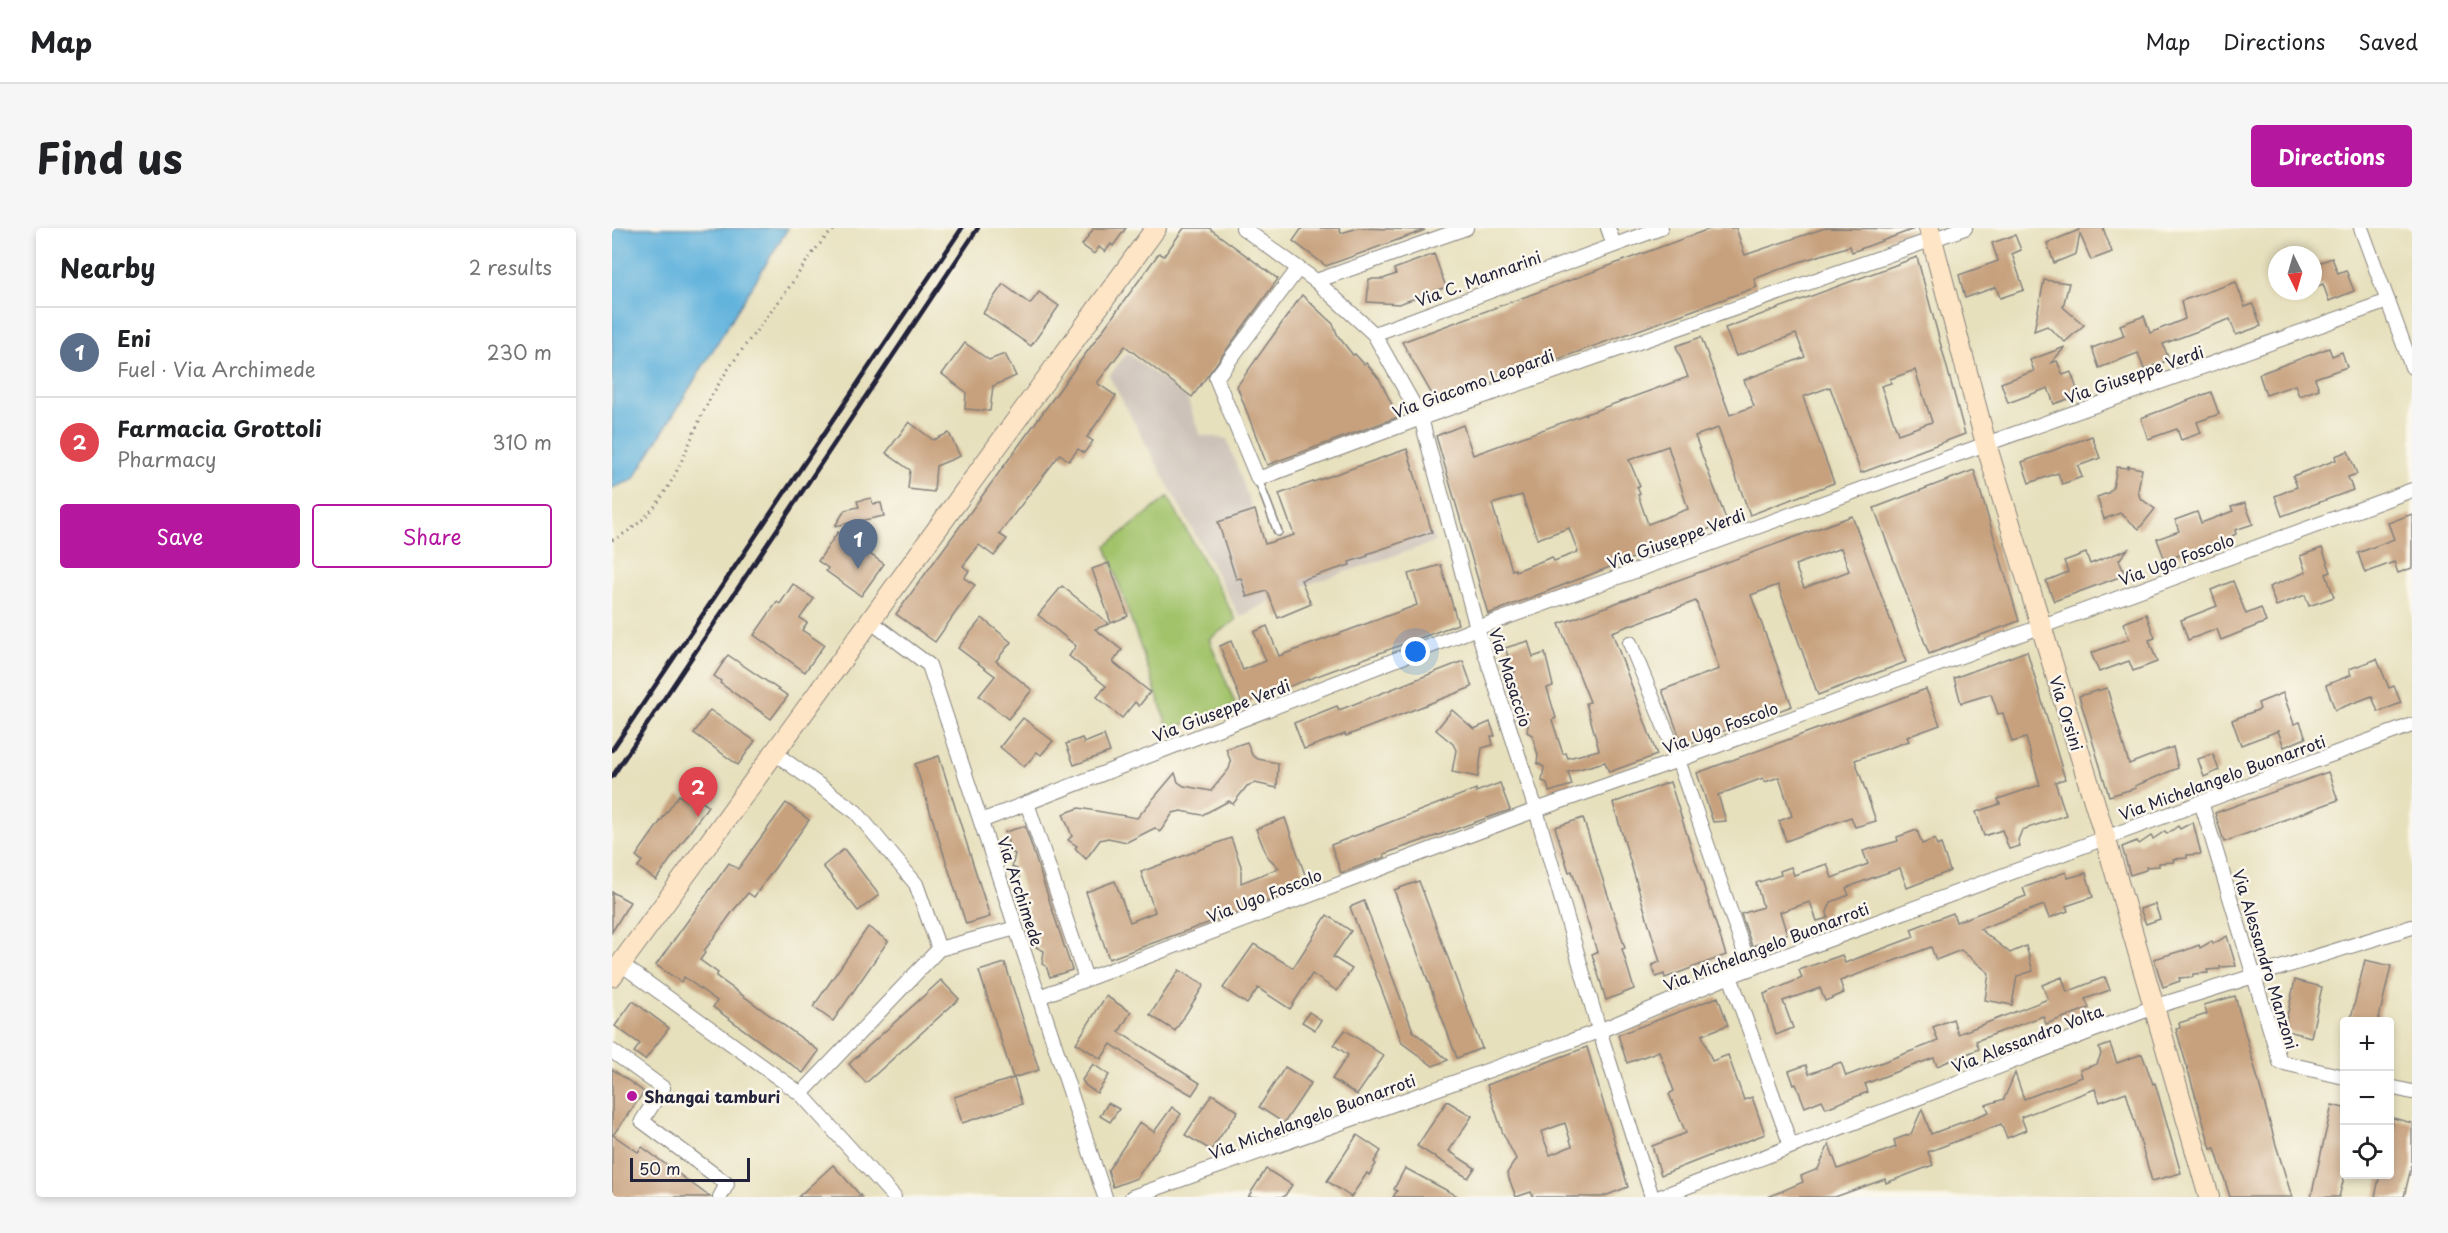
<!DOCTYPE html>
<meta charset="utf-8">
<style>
body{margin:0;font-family:"Playpen Sans",sans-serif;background:#f6f6f6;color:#202124}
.controls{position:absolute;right:18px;bottom:18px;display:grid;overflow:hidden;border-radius:6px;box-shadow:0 3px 9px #0003}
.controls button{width:54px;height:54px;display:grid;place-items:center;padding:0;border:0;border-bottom:2px solid #e0e0e0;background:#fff;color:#202124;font:30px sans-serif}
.compass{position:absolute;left:1656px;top:18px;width:54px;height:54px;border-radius:50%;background:#fff;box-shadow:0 3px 9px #0003;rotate:175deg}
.scale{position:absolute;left:18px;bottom:15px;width:120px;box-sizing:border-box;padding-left:6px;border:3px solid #22223b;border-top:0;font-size:16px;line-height:21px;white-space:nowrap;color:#22223b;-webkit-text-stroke:4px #fbf7ec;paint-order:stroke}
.you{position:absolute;left:804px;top:424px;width:21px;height:21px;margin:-15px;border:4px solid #fff;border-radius:50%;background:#1a73e8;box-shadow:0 0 0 9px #1a73e833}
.badge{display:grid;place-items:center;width:39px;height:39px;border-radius:50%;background:#b5179e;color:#fff;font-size:20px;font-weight:700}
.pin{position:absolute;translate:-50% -50px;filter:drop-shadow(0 2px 3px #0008)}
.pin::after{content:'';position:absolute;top:32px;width:21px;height:18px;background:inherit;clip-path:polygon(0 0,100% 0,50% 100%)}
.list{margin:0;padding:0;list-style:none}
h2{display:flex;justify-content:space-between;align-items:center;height:78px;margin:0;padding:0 24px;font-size:26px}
h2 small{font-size:20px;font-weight:400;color:#757577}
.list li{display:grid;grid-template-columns:39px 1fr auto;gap:18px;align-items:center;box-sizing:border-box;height:90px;padding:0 24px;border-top:2px solid #e0e0e0}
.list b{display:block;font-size:22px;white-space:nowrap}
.list p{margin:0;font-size:20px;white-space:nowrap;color:#757577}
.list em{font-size:20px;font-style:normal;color:#757577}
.actions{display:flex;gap:12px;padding:18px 24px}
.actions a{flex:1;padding:14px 0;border:2px solid #b5179e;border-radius:6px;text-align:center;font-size:21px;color:#b5179e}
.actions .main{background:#b5179e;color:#fff}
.icon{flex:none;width:33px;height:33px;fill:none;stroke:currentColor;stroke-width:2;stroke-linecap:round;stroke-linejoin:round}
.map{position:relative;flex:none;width:1800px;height:969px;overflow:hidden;border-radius:6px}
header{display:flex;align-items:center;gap:36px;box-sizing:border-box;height:84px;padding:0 30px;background:#fff;border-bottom:2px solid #e0e0e0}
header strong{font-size:28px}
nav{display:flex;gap:33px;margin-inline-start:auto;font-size:21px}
.intro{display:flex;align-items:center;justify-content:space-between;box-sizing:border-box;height:144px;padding:0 36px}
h1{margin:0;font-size:42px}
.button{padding:15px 27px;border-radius:6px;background:#b5179e;color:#fff;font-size:21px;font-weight:700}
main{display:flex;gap:36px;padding:0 36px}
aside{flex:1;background:#fff;border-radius:6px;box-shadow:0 3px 9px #0003}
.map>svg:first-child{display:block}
.industrial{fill:#cdc2b9}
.green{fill:#a2c36b;stroke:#627253;stroke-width:1.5}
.water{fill:#62b3dd;stroke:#426a8c;stroke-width:1.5}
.building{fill:#c7a17e;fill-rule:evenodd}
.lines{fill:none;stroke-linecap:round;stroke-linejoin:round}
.lane-casing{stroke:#84817c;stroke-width:10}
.street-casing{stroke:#84817c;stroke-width:16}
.secondary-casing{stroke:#84817c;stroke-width:22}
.path{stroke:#84817c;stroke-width:3;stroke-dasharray:1.5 4.5;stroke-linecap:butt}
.lane{stroke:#fff;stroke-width:7}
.street{stroke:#fff;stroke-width:14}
.secondary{stroke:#fde5c5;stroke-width:20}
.rail{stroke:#22223b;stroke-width:4.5}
.poi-dot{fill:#b5179e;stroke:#fbf7ec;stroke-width:2}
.labels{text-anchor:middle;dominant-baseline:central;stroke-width:5;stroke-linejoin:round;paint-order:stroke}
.street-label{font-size:16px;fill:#22223b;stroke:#fbf7ec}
.poi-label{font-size:16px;font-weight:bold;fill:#22223b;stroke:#fbf7ec;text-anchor:start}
</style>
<header>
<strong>Map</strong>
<nav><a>Map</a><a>Directions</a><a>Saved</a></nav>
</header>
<div class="intro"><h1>Find us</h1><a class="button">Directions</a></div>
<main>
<aside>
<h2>Nearby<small>2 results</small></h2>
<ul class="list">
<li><span class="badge" style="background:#5c6f8a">1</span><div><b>Eni</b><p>Fuel · Via Archimede</p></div><em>230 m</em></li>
<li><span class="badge" style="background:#e0444e">2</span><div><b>Farmacia Grottoli</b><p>Pharmacy</p></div><em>310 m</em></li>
</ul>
<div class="actions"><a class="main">Save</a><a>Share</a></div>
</aside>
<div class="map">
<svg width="1800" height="969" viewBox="0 0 1800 969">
<rect width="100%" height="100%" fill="#fbf7ec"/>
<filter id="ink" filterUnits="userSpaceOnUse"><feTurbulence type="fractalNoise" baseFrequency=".0167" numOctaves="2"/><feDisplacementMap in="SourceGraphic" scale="12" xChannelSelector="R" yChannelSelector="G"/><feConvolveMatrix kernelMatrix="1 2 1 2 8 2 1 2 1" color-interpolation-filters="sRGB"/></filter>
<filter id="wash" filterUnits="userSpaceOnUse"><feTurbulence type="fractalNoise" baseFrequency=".008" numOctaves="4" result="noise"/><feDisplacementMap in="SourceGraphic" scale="24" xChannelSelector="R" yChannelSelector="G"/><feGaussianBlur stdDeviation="1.35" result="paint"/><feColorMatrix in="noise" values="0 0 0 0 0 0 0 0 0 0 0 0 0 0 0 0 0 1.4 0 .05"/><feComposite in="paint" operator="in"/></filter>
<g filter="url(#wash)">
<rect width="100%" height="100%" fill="#e7e0bd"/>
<path class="industrial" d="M515 125 575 170 588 207 615 211 653 316 706 299 807 262 823 314 676 363 628 389 497 148Z"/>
<path class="green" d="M556 269 624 392 597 411 624 478 557 502 494 318Z"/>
<path class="water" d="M0 0H176L21 252 0 260Z"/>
<g id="blocks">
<g class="building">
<path d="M482 0H514L501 18 499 16 493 24 487 19 482 26 470 17Z"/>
<path d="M572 0H597L666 51 580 169 513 118 485 155 504 168 475 209 481 213 472 225 466 221 457 233 448 226 387 306 395 311 382 328 367 317 351 338 357 343 352 350 363 357 323 414 284 386 547 25 552 28Z"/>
<path d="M690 0H727L729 5 746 0 813 2 714 38 681 13Z"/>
<path d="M1100 0H1124L1133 27 1213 0 1302 1 1240 24 1238 18 1184 35 1142 51 1145 59 825 175 790 114Z"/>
<path d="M1466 0H1491L1500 24 1479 32 1468 6 1464 26 1442 35 1435 15 1467 2Z"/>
<path d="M1403 7 1409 22 1400 26 1412 62 1388 70 1384 59 1353 70 1347 47 1386 33 1380 15Z"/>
<path d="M822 26 834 59 787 76 755 74 757 51H771L784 46 782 41Z"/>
<path d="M1305 29 1353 206 1249 245 1218 159 1191 169 1222 255 1138 287 1106 200 1083 208 1115 294 876 386 824 208 851 197 861 227 1076 149 1064 118 1089 109 1118 187 1142 178 1132 152 1193 129 1184 106 1124 128 1113 100ZM1303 142 1320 194 1286 206 1269 158 1279 155 1278 151ZM1056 218 1076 281 1036 296 1026 267 1028 266 1025 259 1028 258 1017 232ZM910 267 925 311 957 300 966 324 942 333 940 329 904 343 903 341 900 342 880 276Z"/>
<path d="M1720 30 1726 45 1734 42 1742 63 1717 73 1711 56 1701 60V37Z"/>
<path d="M1432 52 1457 55 1451 79 1472 97 1453 114 1435 98 1422 103Z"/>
<path d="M1624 54 1633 79 1641 76 1649 98 1624 107 1618 91 1551 116 1557 132 1532 141 1526 125 1487 140 1480 120 1512 108 1508 97 1532 88 1538 105 1573 91 1569 73Z"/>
<path d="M391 56 418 76 427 64 447 78 419 118 371 85Z"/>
<path d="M690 67 721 96 726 108 741 127 743 126 752 136 754 135 768 152 786 189 655 237 625 158Z"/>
<path d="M353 115 377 132 393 126 404 148 381 158 378 183 353 181 354 164 330 146Z"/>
<path d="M1453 119 1439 135 1445 133 1451 147 1459 144 1467 167 1442 176 1436 160 1396 175 1389 155 1422 143 1418 132Z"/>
<path d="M1717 120 1720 128 1730 124 1735 139 1703 150 1707 161 1687 168 1683 157 1654 167 1647 146Z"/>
<path d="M1599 164 1607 186 1585 194 1589 205 1569 212 1565 201 1536 211 1529 190Z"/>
<path d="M297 194 321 212 337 205 348 228 324 238 322 264 296 261 298 242 274 225Z"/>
<path d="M1480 208 1488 230 1466 238 1470 249 1450 256 1446 245 1417 255 1410 234Z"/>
<path d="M795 221 820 304 755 326 756 328 737 334 738 337 689 352 699 376 666 390 655 363 635 369 629 350 624 351 606 294 643 282 653 316 682 307 667 266Z"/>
<path d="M1736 223 1745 246 1736 249 1741 262 1670 288 1663 268 1685 259 1681 248 1724 232 1723 228Z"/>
<path d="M1516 238 1530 241 1526 263 1528 270 1543 281 1527 301 1508 285 1492 291 1485 269 1496 265 1501 260 1505 239 1516 240Z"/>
<path d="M1362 242 1407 393 1317 426 1262 280Z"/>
<path d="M259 270 261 276 269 275 272 288 223 298 233 282 247 279 245 273Z"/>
<path d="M1633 275 1641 296 1623 302 1624 306 1610 313 1553 332 1545 311 1567 303 1563 292 1585 284 1589 295 1621 283 1619 279Z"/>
<path d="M1800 286V340L1786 345 1782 334 1753 345 1746 325 1782 311 1776 295Z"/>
<path d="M1240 288 1294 434 1206 467 1166 357 1139 367 1180 478 1071 518 1050 462 1107 441 1084 373 1000 404 1045 527 997 544 993 534 956 544 960 557 937 564 935 555 930 553 932 539 925 535 926 527 920 507 915 504 917 491 910 487 911 479 905 458 900 456 903 442 895 439 897 431 893 420 916 413 921 429 933 425 941 458 935 460 944 490 940 492 951 526 954 525 956 530 987 522 974 475 978 474 947 396ZM1229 320 1237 343 1192 360 1183 337Z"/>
<path d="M226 304 272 336 249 368 214 343 216 340 206 333Z"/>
<path d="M1710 320 1719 344 1714 346 1722 369 1697 378 1693 367 1664 378 1657 359 1694 344 1688 328Z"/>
<path d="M1516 321 1507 332 1513 347 1442 373 1434 353 1456 344 1452 333 1474 325 1478 336Z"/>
<path d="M497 335 516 388 499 395 480 341Z"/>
<path d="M829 337 846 396 643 471 633 477 630 476 608 418 619 413 631 442 654 433 642 404 655 398 667 428 805 377 796 346Z"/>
<path d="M1621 353 1634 386 1649 380 1654 394 1609 412 1605 401 1576 412 1569 392 1605 378 1599 362Z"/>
<path d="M181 356 202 371 188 390 195 395 190 402 212 417 193 444 142 407 165 374 168 376Z"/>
<path d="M450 358 497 396 483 401 510 422 501 434 538 464 527 478 523 474 510 490 485 469 494 458 457 428 464 418 426 387Z"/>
<path d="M1534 386 1543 410 1537 412 1545 434 1521 443 1517 433 1487 444 1479 425 1517 411 1512 395Z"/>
<path d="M370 390 399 414 384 433 420 462 396 491 367 468 383 448 346 420Z"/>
<path d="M1415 423 1453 551 1443 554 1454 587 1410 602 1406 612 1408 618 1397 621 1390 602 1372 608 1364 584 1388 576 1386 571 1428 557 1414 510 1400 514 1391 485 1386 486 1379 466 1349 475 1342 450Z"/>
<path d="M116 427 176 468 159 491 108 455 109 453 102 448Z"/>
<path d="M1765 431 1777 460 1782 458 1789 475 1766 484 1760 468 1723 482 1714 457 1739 447 1737 441Z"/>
<path d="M851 433 860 459 734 508 733 506 692 521 682 495 725 478 727 482Z"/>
<path d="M1495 460 1517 536 1561 519 1566 540 1523 558 1524 560 1497 568 1467 468Z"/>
<path d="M1314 461 1328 497 1295 509 1297 513 1243 532 1264 593 1243 599 1239 589 1174 613 1167 593 1180 588 1167 549 1153 554 1151 550 1106 567 1114 593 1101 594 1085 545Z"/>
<path d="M1671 465 1682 496 1688 494 1694 510 1672 519 1666 503 1629 517 1620 492 1648 481 1646 475Z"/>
<path d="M98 482 143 513 126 537 82 505Z"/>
<path d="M840 482 862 501 878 494 883 508H879L881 517 870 520 866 549 840 544 844 522 841 516 824 502Z"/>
<path d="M411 490 441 513 429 527 425 524 412 539 388 519Z"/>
<path d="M492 507 498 524 462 537 454 516 470 510 472 515Z"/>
<path d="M635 514 640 527 646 531 666 535 665 560 643 555 635 558 621 576 617 573 590 587 569 583 561 585 548 604 543 600 515 614 496 610 488 612 474 631 463 620 465 618 456 612 460 608 451 586 467 580 525 590 563 545 566 554 572 558 599 563 617 541 619 534 614 521Z"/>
<path d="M1601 526 1607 542 1592 549 1586 531Z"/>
<path d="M327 528 378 689 354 696 303 536Z"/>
<path d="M1716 544 1726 572 1612 614 1603 585Z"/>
<path d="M1058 554 1114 727 1053 750 1052 746 1044 749 1040 737 1048 734 1001 575Z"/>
<path d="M888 555 898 582 772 626 773 629 729 645 719 617 864 561V564Z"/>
<path d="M79 566 96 578 44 652 26 639 30 633 24 628 67 567 75 572Z"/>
<path d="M174 575 197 592 142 669 136 665 121 683 92 723 93 725 88 732 106 745 104 748 207 823 191 845 101 779 105 773 72 749 69 754 44 737 117 635 126 641Z"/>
<path d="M673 590 697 658 497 731 474 664 503 653 518 694 543 684 529 644 619 610 629 638V655L667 640 655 628 644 601Z"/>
<path d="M971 590 1013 720 1010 721 1022 761 994 772 980 726 985 724 960 643 957 644 943 599Z"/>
<path d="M1581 594 1589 626 1575 627V630L1561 631 1562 634 1547 635V638L1534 639V642L1518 647 1510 619 1525 613 1527 616 1539 608 1541 611 1553 603 1555 606 1566 598 1568 601Z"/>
<path d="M413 598 460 742 438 749 434 738 430 736 432 723 424 719 426 711 420 690 415 688 417 675 410 670 411 662 405 641 400 639 403 626 395 622 396 614 393 604Z"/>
<path d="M1305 602 1310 616 1323 611 1325 618 1329 616 1338 643 1295 660 1288 640 1260 650 1234 660 1237 667 1219 674 1215 684 1216 690 1205 693 1198 674 1168 684 1175 706 1140 718 1129 686 1151 679 1144 655 1169 647 1168 643 1179 639 1182 647 1215 636 1220 650 1256 636 1251 623 1286 613 1285 609Z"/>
<path d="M232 621 267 667 246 683 211 638Z"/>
<path d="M1454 644 1456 650 1474 645 1481 669 1454 678 1456 683 1437 690 1432 677 1368 701 1398 725 1414 718 1421 743 1405 748 1400 777 1373 772 1377 745 1349 722 1324 732 1319 719 1228 753 1232 765 1213 773 1208 760 1171 773 1181 800 1164 807 1152 766 1190 750 1187 742 1230 727 1233 735 1267 722 1302 709 1299 701 1341 685 1344 694 1414 668 1411 660Z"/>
<path d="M807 653 870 820 845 830 782 662Z"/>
<path d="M0 664 18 674 0 704Z"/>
<path d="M752 673 801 803 836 832 821 838 790 815 738 679Z"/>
<path d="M1543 676 1548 691 1534 696 1528 681Z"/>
<path d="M715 687 739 703 721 729 740 741 725 763 700 746 678 781 646 760 635 776 611 760 642 716 681 740Z"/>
<path d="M256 699 276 713 221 793 201 779Z"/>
<path d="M1615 708 1624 738 1608 739V741L1595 742 1596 745 1581 746V749L1567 750 1568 753 1551 759 1542 731 1572 722V723L1587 717 1588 720 1600 713 1601 716Z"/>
<path d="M1753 732 1779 738 1766 794H1738Z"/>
<path d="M393 735 427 842 401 850 367 743Z"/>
<path d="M567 742 592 757 563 803 538 787Z"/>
<path d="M1450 749 1455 764 1493 749 1498 762 1473 771 1477 780 1434 796 1431 788 1388 804 1364 813 1367 821 1325 838 1322 830 1286 843 1253 856 1256 864 1214 880 1210 872 1193 879 1184 856 1182 857 1177 843 1194 837 1197 846 1229 834 1234 848 1326 813 1321 799 1341 791 1346 806 1436 771 1430 757Z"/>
<path d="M329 752 347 771 254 855 237 836Z"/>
<path d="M1683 752 1710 759 1699 809 1672 802Z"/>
<path d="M494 768 519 784 507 804 588 855 580 867 540 844 499 816 489 831 464 815Z"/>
<path d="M1623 768 1664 917 1680 969H1618L1603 920 1599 921 1564 801 1568 800 1567 795 1595 786 1592 777Z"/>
<path d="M1106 769 1116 797 1090 807 1100 833 1116 827 1132 872 1140 869 1153 906 1049 947 1040 918 1074 905 1057 866 1062 863 1047 823 1015 835 1006 807Z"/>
<path d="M21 773 57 800 33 832 22 824 28 816 3 798Z"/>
<path d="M697 784 709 792 703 802 690 794Z"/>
<path d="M733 802 772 828 745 867 720 851 736 827 722 817Z"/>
<path d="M1498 816 1505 835 1530 826 1541 856 1543 855 1569 945 1540 953 1514 864 1488 874 1483 861 1409 889 1414 902 1395 910 1389 896 1316 924 1321 937 1274 955 1273 951 1223 969H1156L1191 954 1189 948 1206 941 1217 916 1226 941 1284 919 1282 912 1299 906 1310 881 1319 906 1377 884 1374 877 1392 871 1403 845 1412 871 1470 849 1468 842 1485 836 1489 826 1487 820Z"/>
<path d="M975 819 1016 959 990 969H921L919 964 904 969 895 945 904 931 890 903 875 857ZM953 895 960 918 938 927 929 904Z"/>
<path d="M481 836 497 847 485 865 474 858 470 852Z"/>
<path d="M673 839 699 855 672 895 647 879Z"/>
<path d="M0 841 32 864 1 907 26 924 30 919 98 969H0Z"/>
<path d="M402 850 410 876 350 895 342 869Z"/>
<path d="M600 866 626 883 599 922 573 907Z"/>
<path d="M835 873 860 888 837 923 863 940 856 950 805 918Z"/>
<path d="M496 875 507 881 498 894 488 888Z"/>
<path d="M1720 877 1732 880 1733 946 1727 969H1699Z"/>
<path d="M560 879 569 886 525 950 501 959 496 942 528 894 542 904Z"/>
<path d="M1781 890 1800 895V936L1792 969H1763L1768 946H1778V904Z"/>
<path d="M745 907 769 923 762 934 764 936 757 947 755 945 739 969 715 953Z"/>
<path d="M221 937 250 969H186Z"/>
<path d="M793 940 847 969H781L785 963 782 961Z"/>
<path d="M654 941 680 957 672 969H636Z"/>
</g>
</g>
</g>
<g filter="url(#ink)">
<use href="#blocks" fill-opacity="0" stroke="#84817c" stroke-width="1.5"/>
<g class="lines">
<defs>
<path id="lane" d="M646 251 666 304"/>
<g id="street">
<path d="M631 0 704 53 762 106 809 190 865 400 924 582 985 795 1040 969"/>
<path d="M996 0 1002 17"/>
<path d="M1749 0 1800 139"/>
<path d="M686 41 604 150 646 251 809 190 1353 0"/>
<path d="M704 53 854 0"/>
<path d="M762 106 1049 0"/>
<path d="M258 393 317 437 493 969"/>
<path d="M1018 415 1066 532 1138 740"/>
<path d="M164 526 244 584 304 656 327 721"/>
<path d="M1589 574 1668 834 1732 849"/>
<path d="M415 575 474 751"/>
<path d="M369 593 865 400 1374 216 1776 73"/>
<path d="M9 736 189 866 282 969"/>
<path d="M1118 748 1179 918"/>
<path d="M427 769 924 582 1061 534 1800 262"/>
<path d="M0 823 51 860 30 893 115 956 108 969"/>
<path d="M1778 859 1800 864"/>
<path d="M189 866 327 721 404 700"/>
<path d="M520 969 987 803 1118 748 1800 497"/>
<path d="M1048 969 1542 779 1800 699"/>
</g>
<g id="secondary">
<path d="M1317 0 1374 216 1493 609 1597 969"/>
<path d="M0 748 544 0"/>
</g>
</defs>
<use href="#lane" class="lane-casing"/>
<use href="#street" class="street-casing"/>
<use href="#secondary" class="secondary-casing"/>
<path class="path" d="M0 312C60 284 70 222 99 169 119 133 148 99 173 65 189 43 203 17 224 0"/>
<use href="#lane" class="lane"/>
<use href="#street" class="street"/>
<use href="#secondary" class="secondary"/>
<g class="rail">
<path d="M0 522 350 0"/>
<path d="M0 549 366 0"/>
</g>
</g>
</g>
<circle class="poi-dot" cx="20" cy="868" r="6"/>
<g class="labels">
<g class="street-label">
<text transform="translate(866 50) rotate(-20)">Via C. Mannarini</text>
<text transform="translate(1522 146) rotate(-19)">Via Giuseppe Verdi</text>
<text transform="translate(861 155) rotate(-20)">Via Giacomo Leopardi</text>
<text transform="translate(1064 310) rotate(-20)">Via Giuseppe Verdi</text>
<text transform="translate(1564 331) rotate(-20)">Via Ugo Foscolo</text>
<text transform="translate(899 449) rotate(72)">Via Masaccio</text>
<text transform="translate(609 482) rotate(-21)">Via Giuseppe Verdi</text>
<text transform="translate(1455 485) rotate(73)">Via Orsini</text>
<text transform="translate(1108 499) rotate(-20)">Via Ugo Foscolo</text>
<text transform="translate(1610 549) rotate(-20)">Via Michelangelo Buonarroti</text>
<text transform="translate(409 663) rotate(72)">Via Archimede</text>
<text transform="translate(652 667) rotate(-21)">Via Ugo Foscolo</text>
<text transform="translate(1154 718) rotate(-21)">Via Michelangelo Buonarroti</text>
<text transform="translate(1654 731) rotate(73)">Via Alessandro Manzoni</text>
<text transform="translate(1415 810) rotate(-21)">Via Alessandro Volta</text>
<text transform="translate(700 888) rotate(-20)">Via Michelangelo Buonarroti</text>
</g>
<g class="poi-label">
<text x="32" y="868">Shangai tamburi</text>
</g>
</g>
</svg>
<div class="controls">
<button>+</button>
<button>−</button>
<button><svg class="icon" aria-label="locate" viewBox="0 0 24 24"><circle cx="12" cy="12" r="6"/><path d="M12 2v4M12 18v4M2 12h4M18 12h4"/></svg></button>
</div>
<svg class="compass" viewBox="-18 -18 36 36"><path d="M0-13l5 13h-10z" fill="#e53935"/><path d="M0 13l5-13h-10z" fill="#757577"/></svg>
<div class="scale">50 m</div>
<div class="you"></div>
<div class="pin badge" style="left:246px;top:341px;background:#5c6f8a">1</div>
<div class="pin badge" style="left:86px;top:589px;background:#e0444e">2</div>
</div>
</main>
